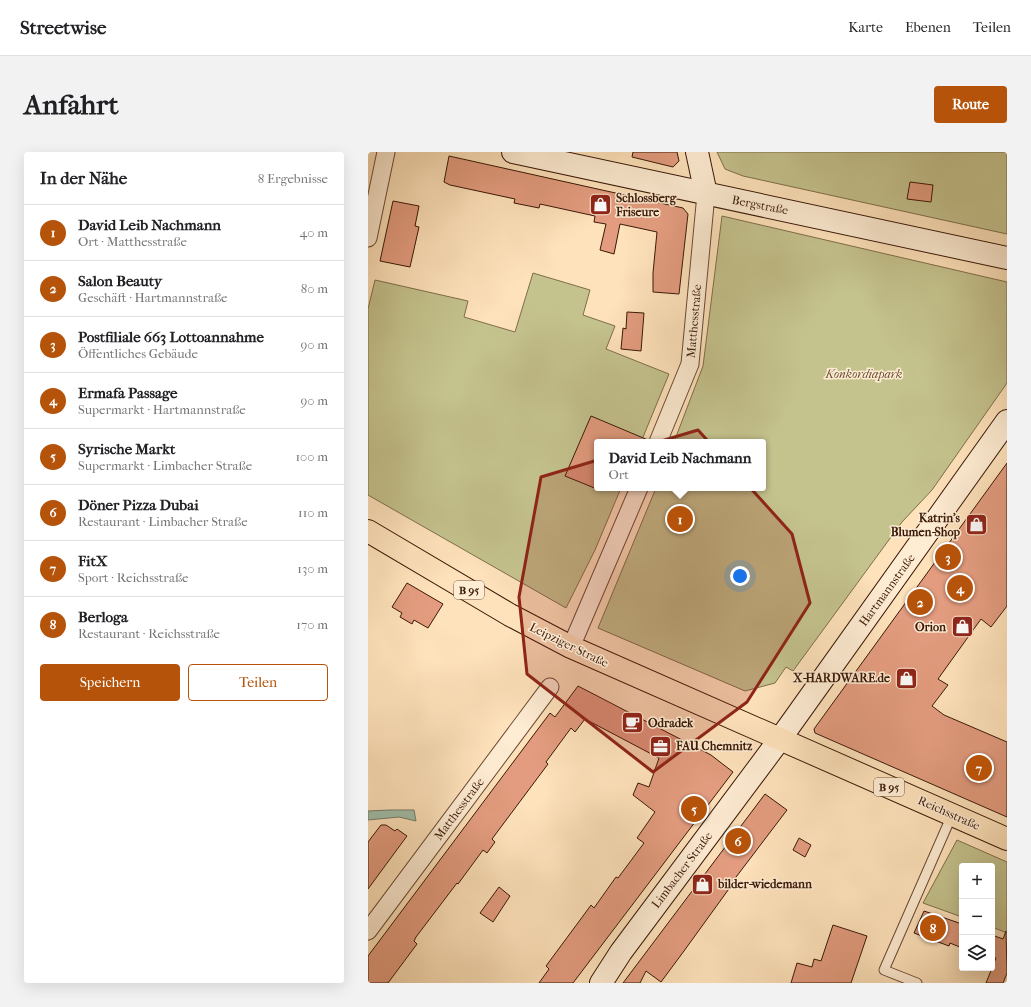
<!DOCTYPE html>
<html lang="de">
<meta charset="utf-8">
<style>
body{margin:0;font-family:"IM FELL French Canon",serif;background:#f2f2f2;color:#202124}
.controls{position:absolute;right:12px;bottom:12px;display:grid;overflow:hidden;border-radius:4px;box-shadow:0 4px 16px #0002}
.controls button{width:36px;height:36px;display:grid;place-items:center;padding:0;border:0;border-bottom:1px solid #e0e0e0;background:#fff;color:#202124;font:20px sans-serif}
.you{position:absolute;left:372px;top:424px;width:14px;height:14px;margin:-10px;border:3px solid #fff;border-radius:50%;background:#1a73e8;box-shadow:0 0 0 6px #1a73e833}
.badge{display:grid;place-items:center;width:26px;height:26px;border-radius:50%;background:#b45309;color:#fff;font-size:13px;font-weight:700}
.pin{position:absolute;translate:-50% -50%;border:2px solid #fff;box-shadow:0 1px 4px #0006}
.popup{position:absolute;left:226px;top:287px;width:172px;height:52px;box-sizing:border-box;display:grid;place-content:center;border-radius:4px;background:#fff;filter:drop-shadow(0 1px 3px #0005);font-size:13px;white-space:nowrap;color:#757577}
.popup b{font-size:15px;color:#202124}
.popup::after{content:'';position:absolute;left:50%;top:100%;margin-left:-8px;border:8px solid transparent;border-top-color:#fff}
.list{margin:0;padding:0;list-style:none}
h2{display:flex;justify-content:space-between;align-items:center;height:52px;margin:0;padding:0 16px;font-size:17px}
h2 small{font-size:13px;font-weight:400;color:#757577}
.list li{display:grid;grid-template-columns:26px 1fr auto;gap:12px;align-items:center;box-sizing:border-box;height:56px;padding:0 16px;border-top:1px solid #e0e0e0}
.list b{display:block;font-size:15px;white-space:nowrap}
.list p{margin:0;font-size:13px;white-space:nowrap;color:#757577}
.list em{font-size:13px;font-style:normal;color:#757577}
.actions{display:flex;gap:8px;padding:12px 16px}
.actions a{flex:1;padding:9px 0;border:1px solid #b45309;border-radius:4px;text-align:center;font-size:14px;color:#b45309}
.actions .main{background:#b45309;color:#fff}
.icon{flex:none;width:22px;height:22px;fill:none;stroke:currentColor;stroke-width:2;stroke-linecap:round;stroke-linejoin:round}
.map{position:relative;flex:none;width:639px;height:831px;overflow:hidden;border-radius:4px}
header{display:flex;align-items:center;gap:24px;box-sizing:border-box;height:56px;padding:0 20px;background:#fff;border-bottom:1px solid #e0e0e0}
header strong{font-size:19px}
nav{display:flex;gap:22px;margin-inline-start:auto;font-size:14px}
.intro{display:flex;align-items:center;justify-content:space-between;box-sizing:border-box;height:96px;padding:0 24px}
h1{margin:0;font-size:28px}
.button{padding:10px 18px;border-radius:4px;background:#b45309;color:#fff;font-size:14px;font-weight:700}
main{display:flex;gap:24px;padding:0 24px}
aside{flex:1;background:#fff;border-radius:4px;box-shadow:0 4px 16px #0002}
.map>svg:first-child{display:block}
.green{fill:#c4c28d;stroke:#7f6d4a}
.water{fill:#a1bfab;stroke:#787c69}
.building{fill:#e39c7f;stroke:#3a1807}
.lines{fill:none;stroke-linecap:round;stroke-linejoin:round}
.lane-casing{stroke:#6b4a34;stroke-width:11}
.street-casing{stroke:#6b4a34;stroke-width:19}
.secondary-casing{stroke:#3a1807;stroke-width:24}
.primary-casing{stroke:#3a1807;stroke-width:24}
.lane{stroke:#feecd3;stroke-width:9}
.street{stroke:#feecd3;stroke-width:17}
.secondary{stroke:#feecd3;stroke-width:22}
.primary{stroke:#fee2bb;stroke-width:22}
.marked{fill:#8f2418;fill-opacity:0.2;stroke:#8f2418;stroke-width:3;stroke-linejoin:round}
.labels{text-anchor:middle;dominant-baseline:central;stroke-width:3;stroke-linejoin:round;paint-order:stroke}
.shield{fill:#feecd3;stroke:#755844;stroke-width:1}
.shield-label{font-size:11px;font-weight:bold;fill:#3a1807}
.poi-label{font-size:12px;font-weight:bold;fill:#3a1807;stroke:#feecd3;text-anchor:start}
.street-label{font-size:12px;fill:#3a1807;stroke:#feecd3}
.park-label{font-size:12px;font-style:italic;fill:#634b2f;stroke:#feecd3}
</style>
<header>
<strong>Streetwise</strong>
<nav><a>Karte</a><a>Ebenen</a><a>Teilen</a></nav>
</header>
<div class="intro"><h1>Anfahrt</h1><a class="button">Route</a></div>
<main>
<aside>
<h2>In der Nähe<small>8 Ergebnisse</small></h2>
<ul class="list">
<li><span class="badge">1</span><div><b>David Leib Nachmann</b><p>Ort · Matthesstraße</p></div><em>40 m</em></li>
<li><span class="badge">2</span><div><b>Salon Beauty</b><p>Geschäft · Hartmannstraße</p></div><em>80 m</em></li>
<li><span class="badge">3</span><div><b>Postfiliale 663 Lottoannahme</b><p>Öffentliches Gebäude</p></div><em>90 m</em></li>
<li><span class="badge">4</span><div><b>Ermafa Passage</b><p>Supermarkt · Hartmannstraße</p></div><em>90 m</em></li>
<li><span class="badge">5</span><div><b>Syrische Markt</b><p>Supermarkt · Limbacher Straße</p></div><em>100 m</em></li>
<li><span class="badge">6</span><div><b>Döner Pizza Dubai</b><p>Restaurant · Limbacher Straße</p></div><em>110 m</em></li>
<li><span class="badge">7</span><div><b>FitX</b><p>Sport · Reichsstraße</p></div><em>130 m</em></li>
<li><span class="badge">8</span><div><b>Berloga</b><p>Restaurant · Reichsstraße</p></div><em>170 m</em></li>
</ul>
<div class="actions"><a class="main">Speichern</a><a>Teilen</a></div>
</aside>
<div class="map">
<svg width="639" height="831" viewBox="0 0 639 831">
<rect width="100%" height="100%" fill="#fee2bb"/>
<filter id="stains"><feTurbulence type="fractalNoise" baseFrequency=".005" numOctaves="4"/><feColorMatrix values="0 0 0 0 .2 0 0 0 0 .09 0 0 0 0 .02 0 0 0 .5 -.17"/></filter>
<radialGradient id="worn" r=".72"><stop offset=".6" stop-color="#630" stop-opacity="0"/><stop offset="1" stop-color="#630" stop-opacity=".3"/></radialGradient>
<g class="green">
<path d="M349 0H639V82L375 24 357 17Z"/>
<path d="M354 64 639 130V231L564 338 534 370 425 519 418 515 407 531 377 539 230 476 288 336H395V290H306L335 214Z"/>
<path d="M165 121 222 138 215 163 247 174 238 197 301 222 273 290H229V336H253L227 398 198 456 0 343V157L7 128 100 149 96 165 147 180Z"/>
<path d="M589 688 639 710V781L624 775V714H594V765L555 751Z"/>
</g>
<path class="water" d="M22 658H46L48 669 31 665 0 668V659Z"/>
<g class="building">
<path d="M265 0H309L311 9 305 15 264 5Z"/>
<path d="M81 4 315 56 320 62 311 142 285 140V121L289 80 252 72 246 102 232 98 238 72 226 70 227 64 172 52 171 56 146 51 147 47 82 33 76 30Z"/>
<path d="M542 30 565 33 563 50 539 47Z"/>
<path d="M25 49 51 54 47 74 51 75 42 115 12 109Z"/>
<path d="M259 160 276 161 273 199 253 197 255 176 258 177Z"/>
<path d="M223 264 280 288V290H229V337L197 324Z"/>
<path d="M639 311V454L623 475 613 467 570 527 580 533 564 554 576 563 639 590V665L447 581 446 577Z"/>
<path d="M39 431 75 452 60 476 46 468 44 472 32 465 34 461 24 455Z"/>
<path d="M210 534 343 603 365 620 205 831H171L181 817 178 814 215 764 223 753 226 756 248 725 250 726 276 691 269 686 287 660 265 643 270 631 281 635 291 606 217 567 207 580 203 576 178 610 180 612 124 687 127 690 119 701 115 698 90 732 89 731 48 785 46 789 49 792 20 831H0V804L182 561 187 565Z"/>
<path d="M397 642 419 658 362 733 363 734 316 799 293 830 278 819 272 831H255Z"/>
<path d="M13 673H18L27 679 29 677 39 684 0 737V690Z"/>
<path d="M431 686 443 693 437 705 425 698Z"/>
<path d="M131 735 142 744 125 770 112 761Z"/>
<path d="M556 759 594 772V796L582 791 581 794 546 781Z"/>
<path d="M465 773 499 784 483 831H423L429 811 444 815 446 807 453 809Z"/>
<path d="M638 779 639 821 635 831H618L628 806 624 804V783L635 787Z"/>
</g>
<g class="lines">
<defs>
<path id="lane" d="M549 831 516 818 584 663"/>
<g id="street">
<path d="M0 86 18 0"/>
<path d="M290 290 322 212 338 42"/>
<path d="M203 495 271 336"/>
<path d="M0 779 182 535"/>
</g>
<g id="secondary">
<path d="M145 0 639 106"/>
<path d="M329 0 338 42"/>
<path d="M233 831 253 800 412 587 639 269"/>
</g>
<path id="primary" d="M0 379 142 463 203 495 639 687"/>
</defs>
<use href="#lane" class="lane-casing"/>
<use href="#street" class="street-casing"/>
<use href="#secondary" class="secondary-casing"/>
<use href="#primary" class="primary-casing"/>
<use href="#lane" class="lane"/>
<use href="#street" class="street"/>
<use href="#secondary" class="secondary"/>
<use href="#primary" class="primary"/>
</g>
<path class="marked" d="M330 278 424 382 442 451 379 550 285 620 159 522 151 445 173 325Z"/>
<defs>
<symbol id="shop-square" viewBox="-11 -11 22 22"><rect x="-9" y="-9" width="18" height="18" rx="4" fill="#8f2418" stroke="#feecd3"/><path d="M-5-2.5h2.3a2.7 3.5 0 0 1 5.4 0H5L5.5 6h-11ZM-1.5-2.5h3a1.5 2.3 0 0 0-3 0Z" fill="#fff"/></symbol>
<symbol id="cafe-square" viewBox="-11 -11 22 22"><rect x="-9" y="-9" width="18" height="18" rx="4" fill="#8f2418" stroke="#feecd3"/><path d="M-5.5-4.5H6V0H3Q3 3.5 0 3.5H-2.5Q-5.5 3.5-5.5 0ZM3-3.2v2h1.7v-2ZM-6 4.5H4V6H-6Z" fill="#fff"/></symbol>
<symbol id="office-square" viewBox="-11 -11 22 22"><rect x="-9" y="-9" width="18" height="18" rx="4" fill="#8f2418" stroke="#feecd3"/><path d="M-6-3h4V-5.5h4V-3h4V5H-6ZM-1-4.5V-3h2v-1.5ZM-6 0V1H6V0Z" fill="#fff"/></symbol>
</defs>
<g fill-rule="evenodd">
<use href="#shop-square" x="220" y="40" width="25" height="25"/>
<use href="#shop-square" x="596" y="360" width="25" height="25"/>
<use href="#shop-square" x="582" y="462" width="25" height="25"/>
<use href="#shop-square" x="526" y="514" width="25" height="25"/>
<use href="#cafe-square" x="252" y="558" width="25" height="25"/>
<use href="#office-square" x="280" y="582" width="25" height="25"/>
<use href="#shop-square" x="322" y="720" width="25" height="25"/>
</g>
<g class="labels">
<g class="shield">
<rect x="86" y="429" width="30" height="18" rx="3"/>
<rect x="506" y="626" width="30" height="18" rx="3"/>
</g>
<g class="shield-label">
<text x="101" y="438">B 95</text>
<text x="521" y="635">B 95</text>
</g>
<g class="poi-label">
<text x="248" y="46">Schlossberg<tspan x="248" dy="14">Friseure</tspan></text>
<text x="592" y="366" text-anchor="end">Katrin's<tspan x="592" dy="14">Blumen-Shop</tspan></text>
<text x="578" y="475" text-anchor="end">Orion</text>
<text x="522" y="526" text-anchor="end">X-HARDWARE.de</text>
<text x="280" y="571">Odradek</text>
<text x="308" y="594">FAU Chemnitz</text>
<text x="350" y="732">bilder-wiedemann</text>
</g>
<g class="street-label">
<text transform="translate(392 53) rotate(11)">Bergstraße</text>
<text transform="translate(326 169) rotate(-85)">Matthesstraße</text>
<text transform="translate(519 438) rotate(-54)">Hartmannstraße</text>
<text transform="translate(201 493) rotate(26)">Leipziger Straße</text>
<text transform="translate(91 657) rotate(-53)">Matthesstraße</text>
<text transform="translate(581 661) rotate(24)">Reichsstraße</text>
<text transform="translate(314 718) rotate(-53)">Limbacher Straße</text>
</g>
<g class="park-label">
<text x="496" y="222">Konkordiapark</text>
</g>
</g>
<rect width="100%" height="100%" filter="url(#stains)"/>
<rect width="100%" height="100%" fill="url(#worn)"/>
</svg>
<div class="controls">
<button>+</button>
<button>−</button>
<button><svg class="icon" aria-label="layers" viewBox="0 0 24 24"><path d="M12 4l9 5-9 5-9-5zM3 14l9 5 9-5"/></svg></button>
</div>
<div class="you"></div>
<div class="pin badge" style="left:312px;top:367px">1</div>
<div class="popup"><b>David Leib Nachmann</b>Ort</div>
<div class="pin badge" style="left:552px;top:450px">2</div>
<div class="pin badge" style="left:580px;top:405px">3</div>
<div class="pin badge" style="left:592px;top:436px">4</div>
<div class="pin badge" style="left:326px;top:657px">5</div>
<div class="pin badge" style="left:370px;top:689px">6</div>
<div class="pin badge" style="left:611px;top:616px">7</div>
<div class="pin badge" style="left:565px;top:776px">8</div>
</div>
</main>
